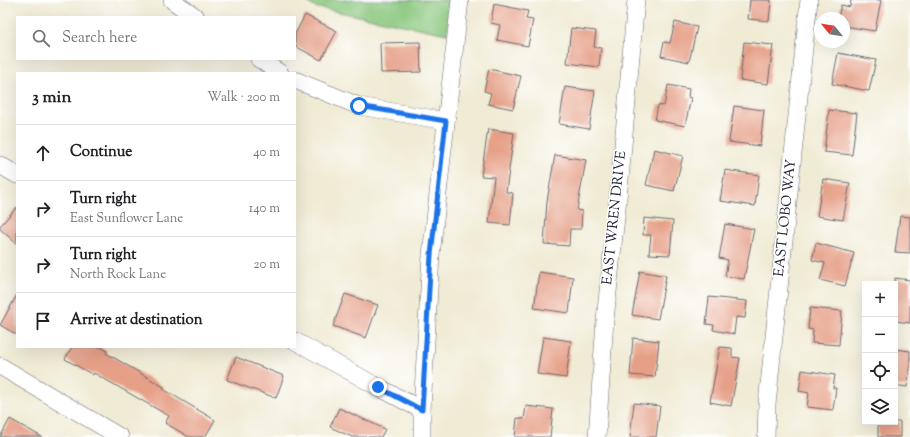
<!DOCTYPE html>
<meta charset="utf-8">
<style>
body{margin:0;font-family:"Sorts Mill Goudy",serif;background:#f6f6f6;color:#202124}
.controls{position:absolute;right:12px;bottom:12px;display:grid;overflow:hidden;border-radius:0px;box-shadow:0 4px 16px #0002}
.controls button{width:36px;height:36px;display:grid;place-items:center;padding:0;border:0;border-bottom:1px solid #e0e0e0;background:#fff;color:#202124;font:20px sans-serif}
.compass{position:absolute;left:814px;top:12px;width:36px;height:36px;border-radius:50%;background:#fff;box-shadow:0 4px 16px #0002;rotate:300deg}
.stop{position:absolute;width:12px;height:12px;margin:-9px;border:3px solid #1a73e8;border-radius:50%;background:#fff}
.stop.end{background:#1a73e8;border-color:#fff;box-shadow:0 1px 4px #0008}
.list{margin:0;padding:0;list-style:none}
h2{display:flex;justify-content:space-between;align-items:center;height:52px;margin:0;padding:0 16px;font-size:17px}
h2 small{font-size:13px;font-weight:400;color:#757577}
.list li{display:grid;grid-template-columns:26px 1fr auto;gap:12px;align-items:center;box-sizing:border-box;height:56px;padding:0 16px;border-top:1px solid #e0e0e0}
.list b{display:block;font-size:15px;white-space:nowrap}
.list p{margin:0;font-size:13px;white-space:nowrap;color:#757577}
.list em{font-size:13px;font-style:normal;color:#757577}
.icon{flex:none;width:22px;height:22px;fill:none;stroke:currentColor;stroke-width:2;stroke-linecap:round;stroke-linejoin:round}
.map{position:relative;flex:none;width:910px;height:437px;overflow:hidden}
.search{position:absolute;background:#fff;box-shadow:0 4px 16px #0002;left:16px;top:16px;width:280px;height:44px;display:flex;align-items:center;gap:10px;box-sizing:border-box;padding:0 14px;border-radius:0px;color:#757577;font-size:15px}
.panel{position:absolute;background:#fff;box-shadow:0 4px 16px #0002;left:16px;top:72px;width:280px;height:276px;border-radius:0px}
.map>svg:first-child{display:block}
.green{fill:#8ac77e;stroke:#56745c}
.building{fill:#e6a088}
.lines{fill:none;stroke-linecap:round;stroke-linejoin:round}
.street-casing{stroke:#6a6871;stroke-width:18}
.street{stroke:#fff;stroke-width:17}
.route{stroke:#1a73e8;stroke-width:5}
.labels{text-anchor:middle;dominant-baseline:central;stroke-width:3;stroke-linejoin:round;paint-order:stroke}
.street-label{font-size:14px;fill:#22223b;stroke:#fff}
</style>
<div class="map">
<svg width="910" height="437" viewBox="0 0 910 437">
<rect width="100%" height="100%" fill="#fff"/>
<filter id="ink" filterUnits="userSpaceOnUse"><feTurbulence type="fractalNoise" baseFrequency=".025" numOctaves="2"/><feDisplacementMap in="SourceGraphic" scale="8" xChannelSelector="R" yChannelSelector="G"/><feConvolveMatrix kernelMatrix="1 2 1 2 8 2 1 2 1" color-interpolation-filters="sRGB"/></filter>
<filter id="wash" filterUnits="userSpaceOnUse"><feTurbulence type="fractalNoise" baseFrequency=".012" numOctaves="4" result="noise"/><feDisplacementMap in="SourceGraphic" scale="16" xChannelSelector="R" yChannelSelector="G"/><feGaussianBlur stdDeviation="0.9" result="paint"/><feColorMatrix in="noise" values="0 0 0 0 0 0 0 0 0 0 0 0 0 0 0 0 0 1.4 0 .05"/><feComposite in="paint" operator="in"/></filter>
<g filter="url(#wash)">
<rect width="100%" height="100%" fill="#f0ebd4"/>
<path class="green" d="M305 0H451L447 34 314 7Z"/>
<g id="blocks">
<g class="building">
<path d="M750 0H771L769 21 748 19Z"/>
<path d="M851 0H881L875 31 844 26V18H838L841 5 850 7Z"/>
<path d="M494 4 528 11 526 19 533 20 528 46 497 40 500 25 491 23Z"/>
<path d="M305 15 337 31 321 60 295 46V34Z"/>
<path d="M675 22 697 27 689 62 661 56 664 42 670 43Z"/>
<path d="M571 28 596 31 594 47 601 48 599 67 567 63Z"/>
<path d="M420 42 421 72 381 73 380 43Z"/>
<path d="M744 42 773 45 768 84 740 80Z"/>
<path d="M838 53 876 60 869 91 832 84Z"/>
<path d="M489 69 521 76 513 109 488 104 491 93 484 91Z"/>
<path d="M668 85 689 89 688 97 691 98 685 126 655 120 658 105 664 106Z"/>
<path d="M565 87 595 91 589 129 559 124Z"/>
<path d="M734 106 764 110 760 146 729 142Z"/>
<path d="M829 110 857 113 852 155 824 152Z"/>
<path d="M488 129 514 133 506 192 513 193 510 225 489 223 494 177 481 176Z"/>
<path d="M654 149 683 156 674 191 646 185Z"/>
<path d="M555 155 586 160 577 210 582 211 581 229H570L569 246 544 244 547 201Z"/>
<path d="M725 170 759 175 755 206 720 201Z"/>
<path d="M823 179 850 183 843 220 817 216Z"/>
<path d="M17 207V244L0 229V226Z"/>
<path d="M900 216 910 217V253L895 252Z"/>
<path d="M644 218 673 221 670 255 649 254 651 235H643Z"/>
<path d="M725 224 754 229 744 279 725 276 728 260 719 258Z"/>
<path d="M816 243 854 253 845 286 820 280 825 263 812 260Z"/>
<path d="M640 271 666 276 658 319 632 315Z"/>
<path d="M539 272 573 277 569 313 534 308Z"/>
<path d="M895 278 910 280V323L895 321Z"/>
<path d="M345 294 378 305 366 338 333 326Z"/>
<path d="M17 295V335L0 325Z"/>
<path d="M709 297 747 301 745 318 736 317 734 334 713 330 714 325 706 324Z"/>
<path d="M810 308 842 311 839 345 812 343 813 330 808 329Z"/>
<path d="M543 337 571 341 566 378 537 374Z"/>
<path d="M633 338 659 341 655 377 630 375Z"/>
<path d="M72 347H101L107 351 106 353 164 387 163 389 215 420 205 437H189L165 423 169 416 94 373 93 375 65 359Z"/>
<path d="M720 347 732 348V357L740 358 731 406 710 402Z"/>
<path d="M895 349 910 351V367L907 387 895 385Z"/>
<path d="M236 357 284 376 276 398 227 380Z"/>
<path d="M802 370 835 375 833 388H836L833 410 807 407 809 393 799 391Z"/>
<path d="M634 403 660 406 656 437H630Z"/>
<path d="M526 406 553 409 550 437H515L517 418 524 419Z"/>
<path d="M339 408 385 429 381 437H352L330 427Z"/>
<path d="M10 419 42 437H0Z"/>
<rect x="878" y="422" width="22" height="15"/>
</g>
</g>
</g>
<g filter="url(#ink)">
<use href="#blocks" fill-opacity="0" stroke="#6a6871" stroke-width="1"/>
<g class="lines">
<defs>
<g id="street">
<path d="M172 0 180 6 196 17"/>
<path d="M259 59 280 73"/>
<path d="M295 80 359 106 446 121"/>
<path d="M0 165 17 175"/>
<path d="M295 341 378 387 422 410"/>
<path d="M0 366 120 437"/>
<path d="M422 437V410L431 255 460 0"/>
<path d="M597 437 605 320 620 179 636 0"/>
<path d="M766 437 767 404 809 0"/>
</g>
</defs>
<use href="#street" class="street-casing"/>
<use href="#street" class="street"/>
</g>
</g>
<g class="lines" filter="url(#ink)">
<path class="route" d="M359 106 446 121 431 255 422 410 378 387"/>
</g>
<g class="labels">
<g class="street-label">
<text transform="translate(615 218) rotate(-84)">EAST WREN DRIVE</text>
<text transform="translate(786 218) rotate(-84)">EAST LOBO WAY</text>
</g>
</g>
</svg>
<div class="controls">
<button>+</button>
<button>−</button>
<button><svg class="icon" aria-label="locate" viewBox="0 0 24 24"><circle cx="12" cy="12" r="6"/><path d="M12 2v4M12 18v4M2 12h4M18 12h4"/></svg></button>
<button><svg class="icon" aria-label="layers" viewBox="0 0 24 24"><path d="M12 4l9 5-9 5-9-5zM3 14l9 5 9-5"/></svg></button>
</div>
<svg class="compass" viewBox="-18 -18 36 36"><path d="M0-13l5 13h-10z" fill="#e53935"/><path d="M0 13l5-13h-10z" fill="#757577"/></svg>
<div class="stop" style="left:359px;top:106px"></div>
<div class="stop end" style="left:378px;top:387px"></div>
<div class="search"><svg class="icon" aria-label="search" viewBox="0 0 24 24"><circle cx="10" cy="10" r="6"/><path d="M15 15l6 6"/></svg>Search here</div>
<section class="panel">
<h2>3 min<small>Walk · 200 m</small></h2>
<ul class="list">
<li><svg class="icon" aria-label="ahead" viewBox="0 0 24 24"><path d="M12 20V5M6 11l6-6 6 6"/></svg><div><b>Continue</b></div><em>40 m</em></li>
<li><svg class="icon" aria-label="right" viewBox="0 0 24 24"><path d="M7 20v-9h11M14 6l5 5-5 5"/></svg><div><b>Turn right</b><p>East Sunflower Lane</p></div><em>140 m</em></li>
<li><svg class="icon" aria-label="right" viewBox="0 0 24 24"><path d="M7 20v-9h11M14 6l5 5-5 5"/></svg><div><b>Turn right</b><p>North Rock Lane</p></div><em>20 m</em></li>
<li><svg class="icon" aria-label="arrive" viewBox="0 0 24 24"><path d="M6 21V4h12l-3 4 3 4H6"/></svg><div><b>Arrive at destination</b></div></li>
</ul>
</section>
</div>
